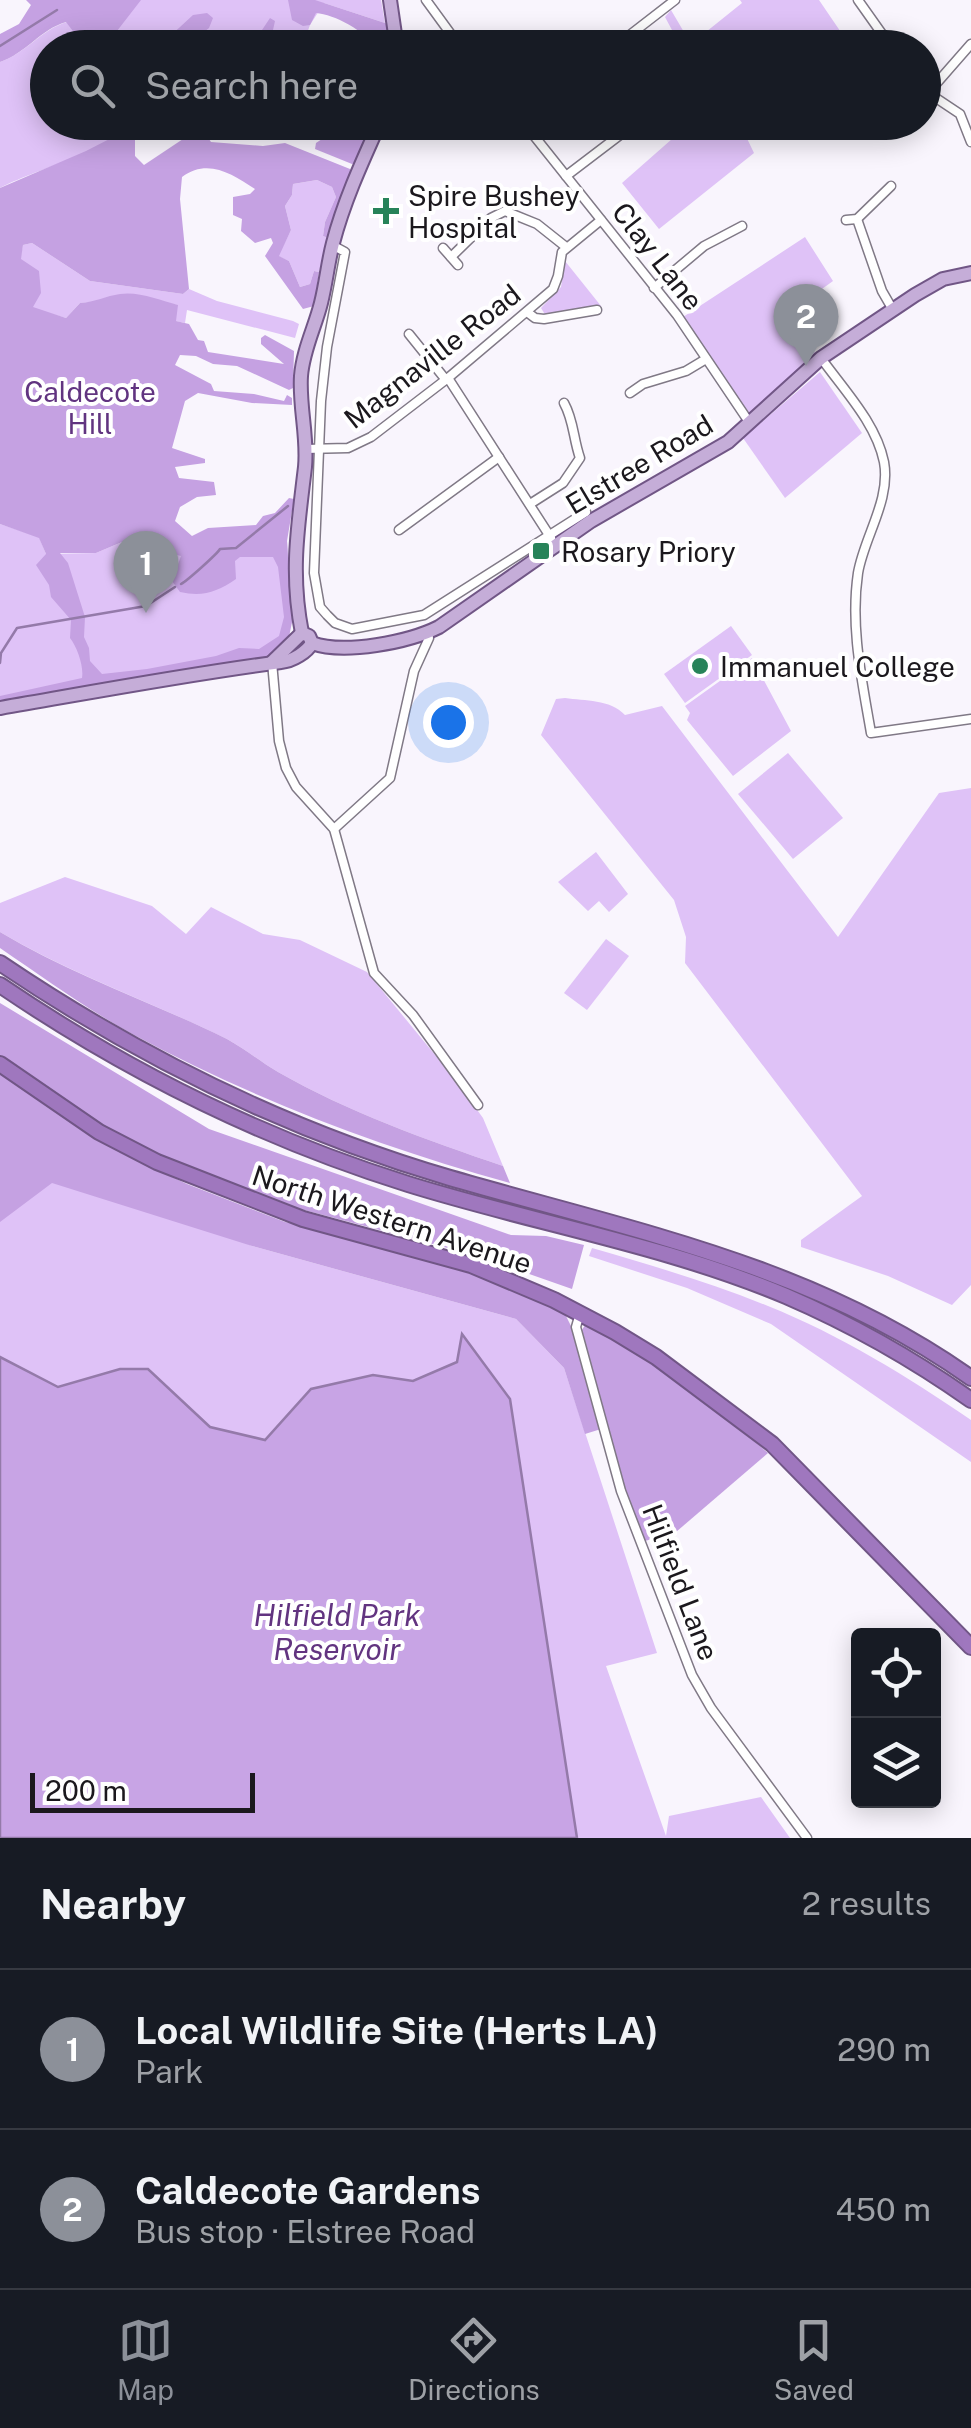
<!DOCTYPE html>
<meta charset="utf-8">
<style>
body{margin:0;font-family:"Public Sans",sans-serif;background:#20242c;color:#f1f3f6}
.controls{position:absolute;right:30px;bottom:30px;display:grid;overflow:hidden;border-radius:10px;box-shadow:0 5px 25px #0003}
.controls button{width:90px;height:90px;display:grid;place-items:center;padding:0;border:0;border-bottom:2px solid #363941;background:#171b24;color:#f1f3f6;font:50px sans-serif}
.scale{position:absolute;left:30px;bottom:25px;width:225px;box-sizing:border-box;padding-left:10px;border:5px solid #1b181d;border-top:0;font-size:28px;line-height:35px;white-space:nowrap;color:#1b181d;-webkit-text-stroke:8px #fff;paint-order:stroke}
.you{position:absolute;left:448px;top:722px;width:35px;height:35px;margin:-25px;border:8px solid #fff;border-radius:50%;background:#1a73e8;box-shadow:0 0 0 15px #1a73e833}
.badge{display:grid;place-items:center;width:65px;height:65px;border-radius:50%;background:#8c9099;color:#fff;font-size:32px;font-weight:700}
.pin{position:absolute;translate:-50% -82px;filter:drop-shadow(0 2px 5px #0008)}
.pin::after{content:'';position:absolute;top:52px;width:35px;height:30px;background:inherit;clip-path:polygon(0 0,100% 0,50% 100%)}
.list{margin:0;padding:0;list-style:none}
h2{display:flex;justify-content:space-between;align-items:center;height:130px;margin:0;padding:0 40px;font-size:42px}
h2 small{font-size:32px;font-weight:400;color:#9ea1a6}
.list li{display:grid;grid-template-columns:65px 1fr auto;gap:30px;align-items:center;box-sizing:border-box;height:160px;padding:0 40px;border-top:2px solid #363941}
.list b{display:block;font-size:38px;white-space:nowrap}
.list p{margin:0;font-size:32px;white-space:nowrap;color:#9ea1a6}
.list em{font-size:32px;font-style:normal;color:#9ea1a6}
.icon{flex:none;width:55px;height:55px;fill:none;stroke:currentColor;stroke-width:2;stroke-linecap:round;stroke-linejoin:round}
.map{position:relative;flex:none;width:971px;height:1838px;overflow:hidden}
.search{position:absolute;background:#171b24;box-shadow:0 5px 25px #0003;left:30px;right:30px;top:30px;height:110px;display:flex;align-items:center;gap:25px;box-sizing:border-box;padding:0 35px;border-radius:55px;color:#9ea1a6;font-size:38px}
.sheet{height:450px;background:#171b24}
nav{display:flex;justify-content:space-around;align-items:center;box-sizing:border-box;height:140px;border-top:2px solid #363941;background:#171b24;font-size:28px;color:#9ea1a6}
nav a{display:grid;justify-items:center;gap:5px}
nav .on{color:#8c9099}
.map>svg:first-child{display:block}
.green{fill:#dfc2f7}
.forest{fill:#c5a1e2;fill-rule:evenodd}
.water{fill:#c8a4e5;stroke:#947aa9;stroke-width:2.5}
.lines{fill:none;stroke-linecap:round;stroke-linejoin:round}
.stream{stroke:#947aa9;stroke-width:2.5}
.street-casing{stroke:#807986;stroke-width:11}
.primary-casing{stroke:#715686;stroke-width:16}
.highway-casing{stroke:#715686;stroke-width:18}
.street{stroke:#fff;stroke-width:8}
.primary{stroke:#c5add8;stroke-width:12}
.highway{stroke:#9f77be;stroke-width:14}
.poi-dot{fill:#278359;stroke:#fff;stroke-width:4}
.labels{text-anchor:middle;dominant-baseline:central;stroke-width:8;stroke-linejoin:round;paint-order:stroke}
.poi-label{font-size:28px;fill:#1b181d;stroke:#fff;text-anchor:start}
.street-label{font-size:28px;fill:#1b181d;stroke:#fff}
.park-label{font-size:28px;fill:#613480;stroke:#fff}
.water-label{font-size:30px;font-style:italic;fill:#623480;stroke:#fff}
</style>
<div class="map">
<svg width="971" height="1838" viewBox="0 0 971 1838">
<rect width="100%" height="100%" fill="#f9f5fd"/>
<g class="green">
<path d="M131 0H381L385 23 324 3 310 25 302 47 104 48Z"/>
<path d="M740 0H819L851 47H677L680 45 665 17 671 10 691 44 742 3Z"/>
<path d="M67 22 85 47 48 48V122L131 123C117 147 29 172 0 188V62C25 54 42 29 67 22Z"/>
<path d="M661 123H746L741 126 754 153 659 229 622 183 672 139Z"/>
<path d="M317 180 332 187 336 197 325 222 323 236 328 238 319 272 314 271 310 284 300 287 289 261 278 256 291 230 285 206 292 195 293 184Z"/>
<path d="M805 237 833 281 815 294 812 290 802 297 804 300 790 310 801 329 796 332 807 351 813 349 816 355 749 416 683 317Z"/>
<path d="M32 243 90 281 183 294 189 289 217 301 293 321 299 324 295 338 187 310 185 323 175 321 177 305 121 294 101 302 80 303 66 318 32 308 20 259 23 245Z"/>
<path d="M565 261 601 306 546 316 541 308 561 287Z"/>
<path d="M820 372 862 433 785 498 743 438Z"/>
<path d="M0 524 39 537 46 554 96 553 122 542 287 541 292 622 281 650 0 706Z"/>
<path d="M731 626 752 655 685 703 664 674Z"/>
<path d="M752 658 791 731 733 776 687 720 690 713 685 706Z"/>
<path d="M565 698C585 701 610 699 625 715L662 706 838 937 939 793 971 788V1285L952 1305 888 1276 801 1247V1240L862 1196 685 963 686 937 674 900 541 735 556 699Z"/>
<path d="M788 753 843 818 793 859 738 794Z"/>
<path d="M596 852 628 894 609 912 599 901 588 911 558 882Z"/>
<path d="M65 877 152 906 186 934 211 907 263 934 300 940 367 972 454 1078 483 1118 503 1166C427 1140 348 1112 278 1072 261 1062 245 1049 227 1039 152 1002 73 975 0 932V903Z"/>
<path d="M606 939 629 956 587 1010 564 993Z"/>
<path d="M0 1130 252 1246 516 1319 564 1368 657 1653 606 1666 666 1836 669 1816 761 1797 790 1838H0Z"/>
<path d="M592 1248C651 1265 711 1283 768 1306 840 1335 907 1376 971 1420V1462L771 1324 687 1288 589 1256Z"/>
</g>
<g class="forest">
<path d="M26 0H141L117 31 134 47H85L66 22C41 29 25 54 0 62V34L19 24 31 5Z"/>
<path d="M288 0H315L385 23 390 26 393 47H374C367 32 334 14 316 13L310 25 303 26 292 20Z"/>
<path d="M207 13 213 18 209 28 185 47 140 46 142 40 167 39 193 15Z"/>
<path d="M270 18 275 21 273 30 299 39 308 30C319 33 324 38 329 47H242L258 36Z"/>
<path d="M346 123H377L359 163 352 164 315 149 316 143Z"/>
<path d="M192 127 205 133 211 142 263 146 285 143 350 169 352 173 328 238 323 236 325 222 336 197 332 187 317 180 293 184 292 195 285 206 291 230 279 256 289 261 300 287 310 284 314 271 319 272 314 306 303 309 265 256 273 243 271 238 255 243 241 231 242 219 233 215V197L250 194 255 189C232 174 208 158 182 177L180 199 189 289 183 294 90 281 32 243 23 245 21 259 39 271 41 293 33 307 66 318 80 303C95 302 106 296 120 294 138 291 160 300 178 305L176 321 189 324 198 340 204 341 208 352 284 364 261 344V338L265 335 294 351 293 388 289 390 237 366 213 364 196 356 180 355 175 365 211 384 214 391 254 394 284 401 287 395 292 398V405L252 403 198 393 185 401 172 448 205 459V463L175 467 179 478 214 482 216 495 197 497 180 507 175 521 192 536 208 528 256 525 263 516 275 513 289 498 294 499 287 541 292 622 289 637 268 658 0 706V696L82 678C84 666 77 647 70 638L71 620 51 597 49 585 36 565 46 554 39 538 0 524V188L86 151 127 130 135 137V156L144 165 183 139ZM122 542 181 556 172 581 180 592C203 597 217 592 236 579L235 561 240 557H273L278 567 284 617 279 636 259 649 239 648 216 656 147 669 102 674 90 661 89 648 84 637 85 617 68 563 60 553H96Z"/>
<path d="M0 932C72 975 152 1002 227 1039 245 1049 261 1062 278 1072 348 1112 427 1140 503 1166L510 1183C380 1147 253 1099 134 1035 88 1010 44 978 0 948Z"/>
<path d="M0 1003 209 1129 511 1235 546 1236 584 1245 572 1289 478 1256 247 1195 184 1170 79 1114 0 1059Z"/>
<path d="M0 1072 70 1121 134 1159 187 1184 285 1222 324 1229 467 1269 563 1310 573 1330 601 1429 585 1434 564 1368 516 1319 252 1246 52 1183 0 1222Z"/>
<path d="M585 1325H594L677 1376 768 1453 676 1532 645 1541 624 1489 582 1330Z"/>
</g>
<path class="water" d="M462 1334 510 1399 577 1838H0V1357L58 1387 120 1369H148L210 1427 265 1440 311 1389 373 1375 413 1381 457 1362Z"/>
<g class="lines">
<g class="stream">
<path d="M0 46 57 10"/>
<path d="M181 584C187 581 217 554 220 549L236 548 288 506"/>
<path d="M0 663 1 653 17 628 146 606 175 587"/>
</g>
<defs>
<g id="street">
<path d="M426 0 461 48"/>
<path d="M858 0 892 48"/>
<path d="M613 48 675 0"/>
<path d="M924 90 960 114 971 142"/>
<path d="M928 93 971 44"/>
<path d="M523 122 677 315 749 422"/>
<path d="M566 176 633 125"/>
<path d="M857 219 882 291 893 310"/>
<path d="M846 220 857 219 891 186"/>
<path d="M332 245 345 252 327 347 321 401 314 573 320 607 327 615 335 623 352 629 424 615 586 512"/>
<path d="M443 248 458 265"/>
<path d="M451 257 491 218 505 211 537 224 566 247"/>
<path d="M654 288 704 246 742 226"/>
<path d="M527 312 535 318 544 319 597 310"/>
<path d="M409 334 446 380"/>
<path d="M821 358C844 390 876 423 884 462 891 500 864 537 858 573 850 627 862 680 871 733L971 719"/>
<path d="M448 378 551 538"/>
<path d="M630 393 643 384 686 371 706 359"/>
<path d="M305 449 348 448 371 437 448 378 553 289 558 276 562 252 601 220"/>
<path d="M530 504 563 483 580 458C573 438 574 421 564 403"/>
<path d="M399 530 499 457"/>
<path d="M272 662 279 741 286 768 296 787 334 829 374 973 413 1015 478 1105"/>
<path d="M334 829 390 778 414 671 429 638 428 633"/>
<path d="M580 1313 576 1327 621 1491 692 1675 711 1708 807 1838"/>
</g>
<g id="primary">
<path d="M390 0 397 48"/>
<path d="M302 633C290 572 298 527 305 467 308 436 299 407 301 376 303 350 315 327 321 303 326 283 328 262 333 243 344 201 362 162 380 122"/>
<path d="M272 662 302 633 309 636 312 643C344 655 409 642 439 627L591 521 728 442 821 358 915 295 943 279 971 273"/>
<path d="M0 708C93 692 188 674 281 662 293 661 307 652 312 643"/>
</g>
<g id="highway">
<path d="M0 963C139 1057 290 1131 450 1178 633 1231 812 1265 971 1378"/>
<path d="M0 985C125 1070 264 1139 408 1184 533 1223 665 1245 786 1296 851 1324 913 1359 971 1400"/>
<path d="M0 1064 99 1132 157 1162 303 1219 471 1265 554 1300 615 1332 656 1357 772 1444 971 1647"/>
</g>
</defs>
<use href="#street" class="street-casing"/>
<use href="#primary" class="primary-casing"/>
<use href="#highway" class="highway-casing"/>
<use href="#street" class="street"/>
<use href="#primary" class="primary"/>
<use href="#highway" class="highway"/>
</g>
<g class="poi-dot">
<path d="M381 196h10v10h10v10h-10v10h-10v-10h-10v-10h10z"/>
<rect x="531" y="541" width="20" height="20" rx="5"/>
<circle cx="700" cy="666" r="10"/>
</g>
<g class="labels">
<g class="poi-label">
<text x="408" y="195">Spire Bushey<tspan x="408" dy="32">Hospital</tspan></text>
<text x="561" y="551">Rosary Priory</text>
<text x="720" y="666">Immanuel College</text>
</g>
<g class="street-label">
<text transform="translate(658 256) rotate(52)">Clay Lane</text>
<text transform="translate(432 356) rotate(-38)">Magnaville Road</text>
<text transform="translate(639 464) rotate(-31)">Elstree Road</text>
<text transform="translate(392 1219) rotate(18)">North Western Avenue</text>
<text transform="translate(681 1582) rotate(69)">Hilfield Lane</text>
</g>
<g class="park-label">
<text x="90" y="391">Caldecote<tspan x="90" dy="32">Hill</tspan></text>
</g>
<g class="water-label">
<text x="337" y="1615">Hilfield Park<tspan x="337" dy="34">Reservoir</tspan></text>
</g>
</g>
</svg>
<div class="controls">
<button><svg class="icon" aria-label="locate" viewBox="0 0 24 24"><circle cx="12" cy="12" r="6"/><path d="M12 2v4M12 18v4M2 12h4M18 12h4"/></svg></button>
<button><svg class="icon" aria-label="layers" viewBox="0 0 24 24"><path d="M12 4l9 5-9 5-9-5zM3 14l9 5 9-5"/></svg></button>
</div>
<div class="scale">200 m</div>
<div class="you"></div>
<div class="pin badge" style="left:146px;top:613px">1</div>
<div class="pin badge" style="left:806px;top:366px">2</div>
<div class="search"><svg class="icon" aria-label="search" viewBox="0 0 24 24"><circle cx="10" cy="10" r="6"/><path d="M15 15l6 6"/></svg>Search here</div>
</div>
<section class="sheet">
<h2>Nearby<small>2 results</small></h2>
<ul class="list">
<li><span class="badge">1</span><div><b>Local Wildlife Site (Herts LA)</b><p>Park</p></div><em>290 m</em></li>
<li><span class="badge">2</span><div><b>Caldecote Gardens</b><p>Bus stop · Elstree Road</p></div><em>450 m</em></li>
</ul>
</section>
<nav>
<a class="on"><svg class="icon" aria-label="map" viewBox="0 0 24 24"><path d="M3 6l6-2 6 2 6-2v14l-6 2-6-2-6 2zM9 4v14M15 6v14"/></svg>Map</a>
<a><svg class="icon" aria-label="directions" viewBox="0 0 24 24"><path d="M12 3l9 9-9 9-9-9zM9 14v-3h6M13 9l2 2-2 2"/></svg>Directions</a>
<a><svg class="icon" aria-label="saved" viewBox="0 0 24 24"><path d="M7 4h10v16l-5-4-5 4z"/></svg>Saved</a>
</nav>
